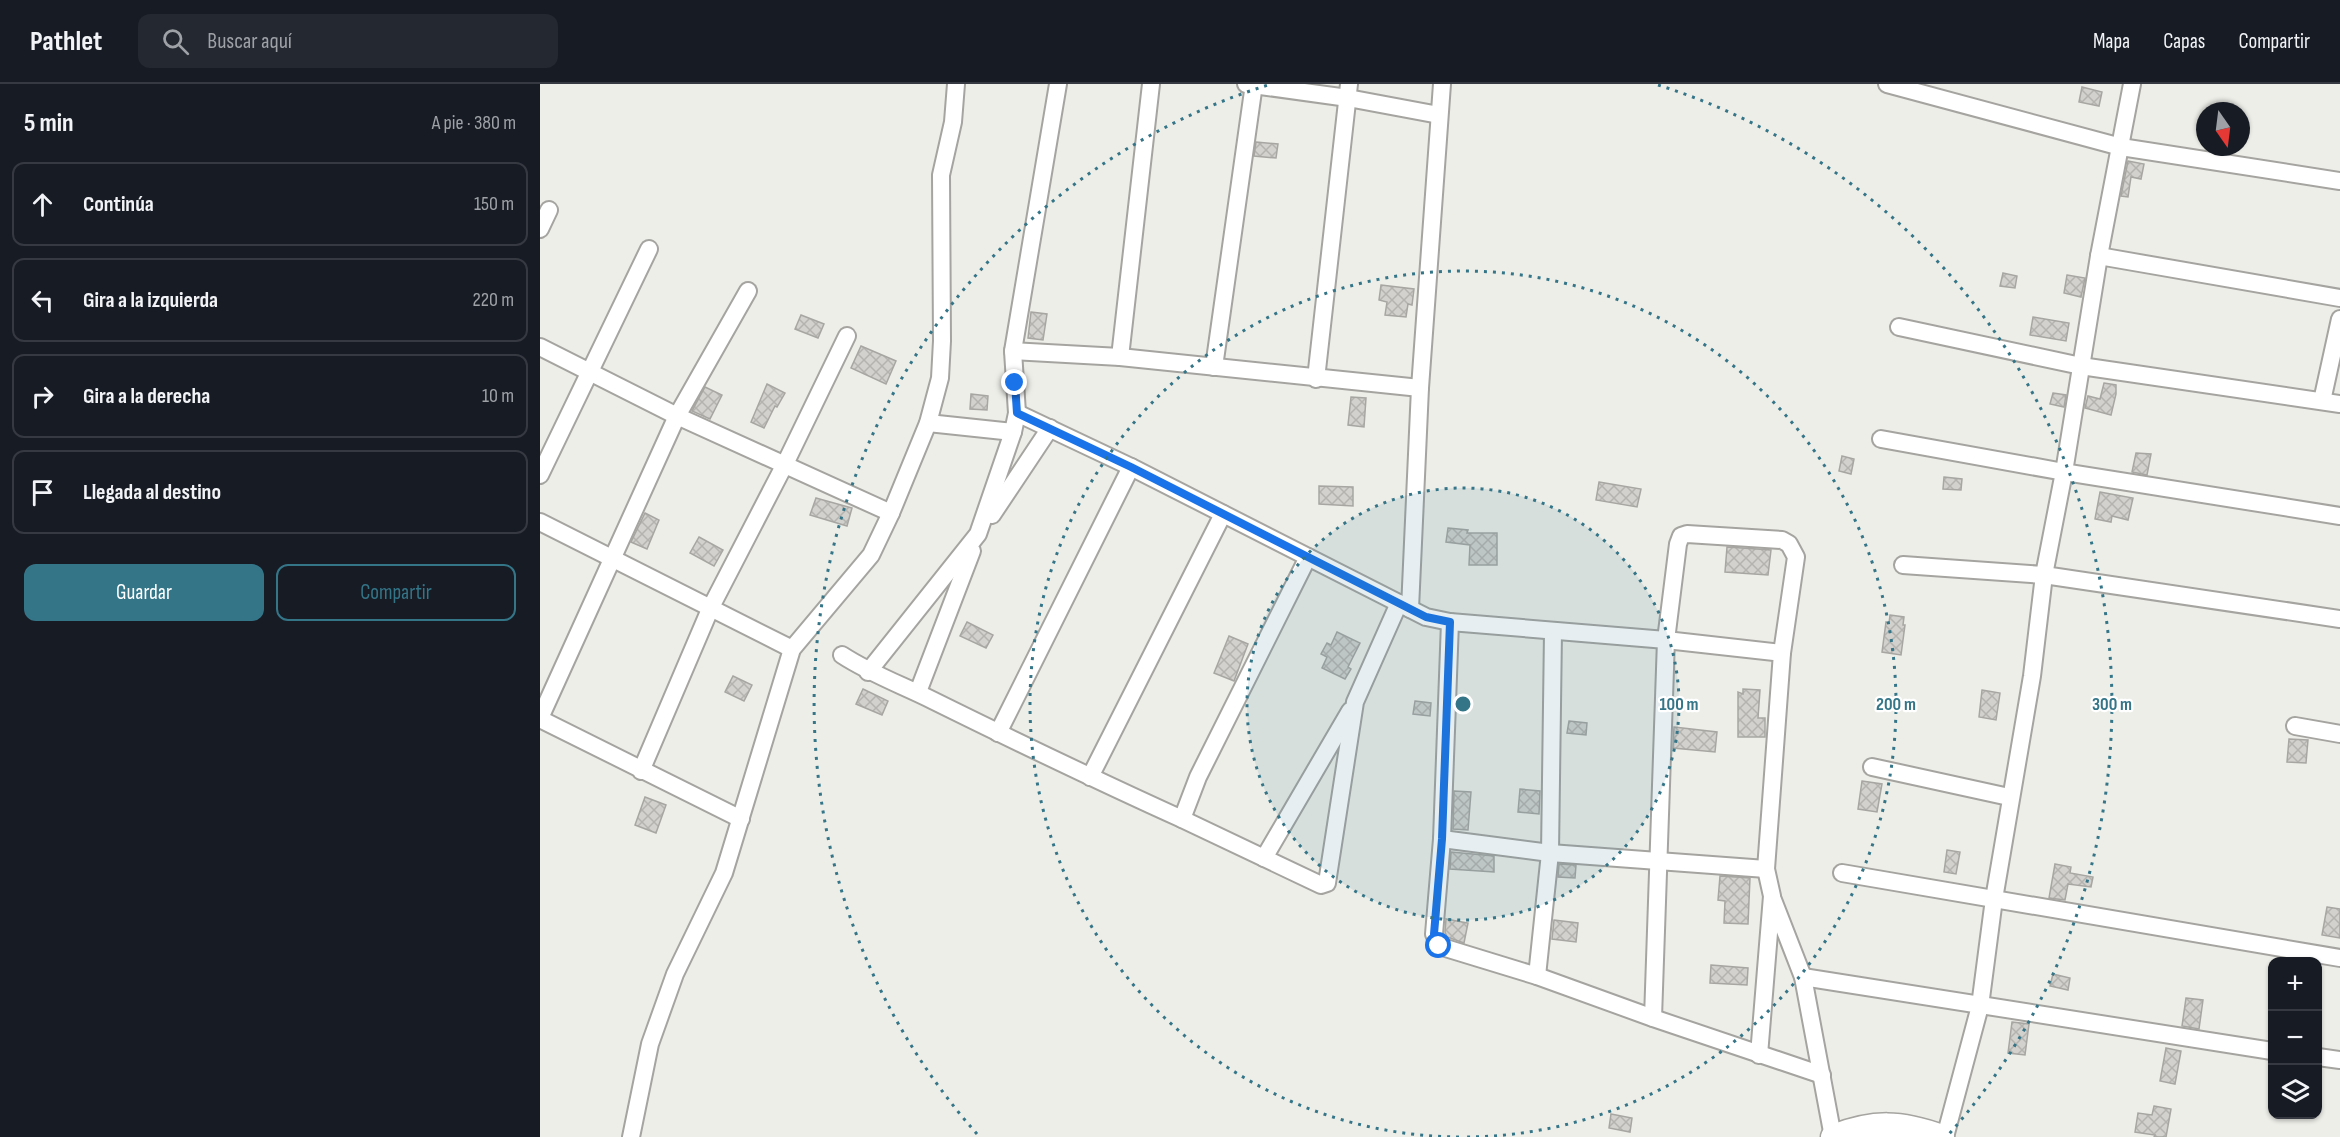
<!DOCTYPE html>
<html lang="es">
<meta charset="utf-8">
<style>
body{margin:0;font-family:"Sofia Sans Condensed",sans-serif;background:#242831;color:#f1f3f6}
.controls{position:absolute;right:18px;bottom:18px;display:grid;overflow:hidden;border-radius:12px;box-shadow:0 2px 4px #0004}
.controls button{width:54px;height:54px;display:grid;place-items:center;padding:0;border:0;border-bottom:2px solid #363941;background:#171b24;color:#f1f3f6;font:30px sans-serif}
.compass{position:absolute;left:1656px;top:18px;width:54px;height:54px;border-radius:50%;background:#171b24;box-shadow:0 2px 4px #0004;rotate:166deg}
.stop{position:absolute;width:18px;height:18px;margin:-14px;border:4px solid #1a73e8;border-radius:50%;background:#fff}
.stop.end{background:#1a73e8;border-color:#fff;box-shadow:0 2px 6px #0008}
.list{margin:0;padding:0;list-style:none}
h2{display:flex;justify-content:space-between;align-items:center;height:78px;margin:0;padding:0 24px;font-size:26px}
h2 small{font-size:20px;font-weight:400;color:#9ea1a6}
.list li{display:grid;grid-template-columns:39px 1fr auto;gap:18px;align-items:center;box-sizing:border-box;height:84px;margin:0 12px 12px;padding:0 12px;border:2px solid #363941;border-radius:12px}
.list b{display:block;font-size:22px;white-space:nowrap}
.list em{font-size:20px;font-style:normal;color:#9ea1a6}
.actions{display:flex;gap:12px;padding:18px 24px}
.actions a{flex:1;padding:14px 0;border:2px solid #347588;border-radius:12px;text-align:center;font-size:21px;color:#347588}
.actions .main{background:#347588;color:#fff}
.icon{flex:none;width:33px;height:33px;fill:none;stroke:currentColor;stroke-width:2;stroke-linecap:round;stroke-linejoin:round}
.map{position:relative;flex:none;width:1800px;height:1053px;overflow:hidden}
header{display:flex;align-items:center;gap:36px;box-sizing:border-box;height:84px;padding:0 30px;background:#171b24;border-bottom:2px solid #363941}
header strong{font-size:28px}
nav{display:flex;gap:33px;margin-inline-start:auto;font-size:21px}
.search{width:420px;height:54px;background:#242831;display:flex;align-items:center;gap:15px;box-sizing:border-box;padding:0 21px;border-radius:12px;color:#9ea1a6;font-size:22px}
main{display:flex}
aside{flex:1;background:#171b24}
.map>svg:first-child{display:block}
.building{fill:url(#building-cross-hatch);stroke:#a7a6a2;stroke-width:1.5}
.lines{fill:none;stroke-linecap:round;stroke-linejoin:round}
.street-casing{stroke:#a5a4a0;stroke-width:20}
.secondary-casing{stroke:#a5a4a0;stroke-width:27}
.street{stroke:#fff;stroke-width:16}
.secondary{stroke:#fff;stroke-width:24}
.route{stroke:#1a73e8;stroke-width:8}
.ring{fill:none;stroke:#347588;stroke-width:3;stroke-dasharray:3 6}
.centre{fill:#347588;stroke:#fff;stroke-width:3}
.ring-label{font-size:18px;text-anchor:middle;font-weight:bold;fill:#347588;stroke:#fff;stroke-width:4.5;stroke-linejoin:round;paint-order:stroke}
</style>
<header>
<strong>Pathlet</strong>
<div class="search"><svg class="icon" aria-label="search" viewBox="0 0 24 24"><circle cx="10" cy="10" r="6"/><path d="M15 15l6 6"/></svg>Buscar aquí</div>
<nav><a>Mapa</a><a>Capas</a><a>Compartir</a></nav>
</header>
<main>
<aside>
<h2>5 min<small>A pie · 380 m</small></h2>
<ul class="list">
<li><svg class="icon" aria-label="ahead" viewBox="0 0 24 24"><path d="M12 20V5M6 11l6-6 6 6"/></svg><div><b>Continúa</b></div><em>150 m</em></li>
<li><svg class="icon" aria-label="left" viewBox="0 0 24 24"><path d="M17 20v-9H6M10 6l-5 5 5 5"/></svg><div><b>Gira a la izquierda</b></div><em>220 m</em></li>
<li><svg class="icon" aria-label="right" viewBox="0 0 24 24"><path d="M7 20v-9h11M14 6l5 5-5 5"/></svg><div><b>Gira a la derecha</b></div><em>10 m</em></li>
<li><svg class="icon" aria-label="arrive" viewBox="0 0 24 24"><path d="M6 21V4h12l-3 4 3 4H6"/></svg><div><b>Llegada al destino</b></div></li>
</ul>
<div class="actions"><a class="main">Guardar</a><a>Compartir</a></div>
</aside>
<div class="map">
<svg width="1800" height="1053" viewBox="0 0 1800 1053">
<defs>
<pattern id="building-cross-hatch" width="8" height="8" patternUnits="userSpaceOnUse" patternTransform="scale(1.5)"><rect width="8" height="8" fill="#d2d1cd"/><path d="M0 0l8 8M0 8l8-8" fill="none" stroke="#b4b3af"/></pattern>
</defs>
<rect width="100%" height="100%" fill="#eeeee9"/>
<g class="building">
<path d="M1542 3 1562 8 1559 22 1539 18Z"/>
<path d="M716 58 738 60 736 74 714 72Z"/>
<path d="M1588 77 1604 80 1601 95 1591 93 1588 113 1581 112Z"/>
<path d="M1463 189 1477 192 1475 204 1460 202Z"/>
<path d="M1527 191 1545 194 1541 213 1524 209Z"/>
<path d="M841 201 874 205 872 221 868 220 866 233 845 231 847 218 839 216Z"/>
<path d="M491 228 507 230 503 256 488 254Z"/>
<path d="M261 231 284 240 278 254 255 245Z"/>
<path d="M1493 233 1529 239 1526 257 1490 251Z"/>
<path d="M321 262 356 277 346 300 311 284Z"/>
<path d="M1564 299 1576 301V310L1571 331 1545 324 1548 312 1560 315Z"/>
<path d="M227 300 245 309 237 323 235 322 224 344 211 338Z"/>
<path d="M165 303 182 311 170 335 152 327Z"/>
<path d="M1513 309 1526 311 1524 323 1510 320Z"/>
<path d="M431 310 448 312 447 326 430 325Z"/>
<path d="M811 313 826 314 824 343 808 341Z"/>
<path d="M1596 369 1611 370 1607 391 1592 388Z"/>
<path d="M1302 372 1314 375 1311 390 1299 387Z"/>
<path d="M1404 393 1422 395 1421 406 1403 405Z"/>
<path d="M1059 398 1101 405 1097 423 1056 416Z"/>
<path d="M779 402 813 403V422L779 420Z"/>
<path d="M1560 408 1593 414 1588 436 1572 432 1571 438 1555 435Z"/>
<path d="M276 414 312 424 307 442 270 431Z"/>
<path d="M105 429 119 436 107 465 91 458Z"/>
<path d="M908 444 928 446 927 449H957V481H929L930 461 906 458Z"/>
<path d="M159 453 183 466 174 482 150 469Z"/>
<path d="M1187 463 1231 466 1228 491 1185 488Z"/>
<path d="M1350 531 1364 533 1363 541H1365L1361 571 1342 568 1346 538 1349 539Z"/>
<path d="M427 538 453 551 446 564 420 552Z"/>
<path d="M797 548 820 559 808 583 811 585 805 595 782 584 787 573 781 570 787 559 791 561Z"/>
<path d="M689 552 708 560 694 597 674 589Z"/>
<path d="M193 592 212 601 204 617 185 608Z"/>
<path d="M323 605 348 617 342 631 316 620Z"/>
<path d="M1203 605 1220 606 1218 634H1225V653H1198V608L1203 610Z"/>
<path d="M1442 606 1460 609 1456 636 1439 633Z"/>
<path d="M875 617 891 619 890 632 873 630Z"/>
<path d="M1029 637 1047 639 1046 651 1027 649Z"/>
<path d="M1134 643 1177 648 1175 668 1133 664Z"/>
<path d="M1749 655 1768 656 1766 679 1747 678Z"/>
<path d="M1322 697 1342 700 1337 728 1318 725Z"/>
<path d="M980 705 1000 707 999 730 978 728Z"/>
<path d="M914 707 931 708 928 746 913 745Z"/>
<path d="M105 713 126 721 116 749 95 741Z"/>
<path d="M1407 766 1420 768 1416 790 1404 788Z"/>
<path d="M911 768 954 772V788L910 785Z"/>
<path d="M1019 780 1036 781 1035 794 1018 793Z"/>
<path d="M1515 780 1531 783 1530 789 1553 793 1551 803 1528 800 1525 816 1509 814Z"/>
<path d="M1180 792 1210 794 1208 840 1184 839 1185 817 1178 816Z"/>
<path d="M1787 823 1800 825V854L1782 851Z"/>
<path d="M906 835 928 839 924 859 907 853 905 848Z"/>
<path d="M1014 836 1038 839 1036 858 1012 855Z"/>
<path d="M1171 881 1208 884 1207 901 1170 899Z"/>
<path d="M1513 890 1530 894 1528 906 1510 902Z"/>
<path d="M1646 914 1663 916 1659 945 1642 942Z"/>
<path d="M1472 938 1489 940 1485 971 1468 969Z"/>
<path d="M1626 964 1641 967 1635 1000 1620 997Z"/>
<path d="M1614 1022 1631 1025 1626 1053H1614L1615 1051 1595 1048 1598 1029 1612 1031Z"/>
<path d="M1071 1030 1092 1034 1090 1048 1069 1044Z"/>
</g>
<g class="lines">
<defs>
<g id="street">
<path d="M706 0 808 14 899 31"/>
<path d="M1347 0 1581 63 1800 97"/>
<path d="M0 145 9 126"/>
<path d="M1559 172 1800 214"/>
<path d="M1359 243 1541 282 1800 320"/>
<path d="M0 263 137 332 351 429"/>
<path d="M473 267 580 273 880 304"/>
<path d="M580 273 611 0"/>
<path d="M674 283 714 0"/>
<path d="M776 295 809 0"/>
<path d="M1782 317 1800 235"/>
<path d="M477 329 591 383 886 533 910 538 1126 556 1242 569"/>
<path d="M388 339 473 348"/>
<path d="M1341 355 1524 388 1800 432"/>
<path d="M0 391 109 165"/>
<path d="M452 431 510 344"/>
<path d="M0 438 252 565"/>
<path d="M1363 481 1504 491 1800 535"/>
<path d="M870 525 880 304 902 0"/>
<path d="M910 538 902 755 894 850 899 862 997 892 1113 934 1282 991"/>
<path d="M302 571C331 590 362 601 392 616 475 657 558 697 642 735L658 693 768 473"/>
<path d="M328 588 438 450 473 348 477 329 473 267 518 0"/>
<path d="M378 608 432 467"/>
<path d="M0 634 137 332 208 207"/>
<path d="M0 635 201 735"/>
<path d="M1755 642 1800 650"/>
<path d="M458 649 591 383"/>
<path d="M1332 683 1469 713"/>
<path d="M101 687 171 523 245 380 307 252"/>
<path d="M550 693 683 430"/>
<path d="M642 735 781 801 787 799 815 618 859 519"/>
<path d="M902 755 1010 769 1226 785"/>
<path d="M724 774 810 627"/>
<path d="M1302 789 1800 874"/>
<path d="M1233 816 1263 893 1293 1053"/>
<path d="M997 892 1010 769 1013 548"/>
<path d="M1263 893 1732 967"/>
<path d="M1113 934 1126 556 1138 460 1141 452 1147 450 1242 456 1249 460 1256 473 1242 569 1226 785 1232 812 1219 971"/>
<path d="M1778 973 1800 976"/>
<path d="M91 1053 110 960 135 890 184 789 252 565 331 471 351 429 388 339 400 294 402 257 401 91 413 38 416 0"/>
<path d="M1405 1053 1440 922 1454 815 1492 592 1504 491 1524 388 1559 172 1592 0"/>
</g>
<path id="secondary" d="M1293 1053C1334 1037 1361 1038 1402 1053"/>
</defs>
<use href="#street" class="street-casing"/>
<use href="#secondary" class="secondary-casing"/>
<use href="#street" class="street"/>
<use href="#secondary" class="secondary"/>
</g>
<g class="lines">
<path class="route" d="M475 299 477 329 591 383 886 533 910 538 902 755 894 850 899 862"/>
</g>
<circle cx="923" cy="620" r="216" fill="#347588" fill-opacity=".12"/>
<g class="ring">
<circle cx="923" cy="620" r="216"/>
<path d="M919 1053A433 433 0 1 1 927 1053"/>
<path d="M437 1050A649 649 0 0 1 728 1M1118 1A649 649 0 0 1 1409 1050"/>
</g>
<circle cx="923" cy="620" r="9" class="centre"/>
<g class="ring-label">
<text x="1139" y="626">100 m</text>
<text x="1356" y="626">200 m</text>
<text x="1572" y="626">300 m</text>
</g>
</svg>
<div class="controls">
<button>+</button>
<button>−</button>
<button><svg class="icon" aria-label="layers" viewBox="0 0 24 24"><path d="M12 4l9 5-9 5-9-5zM3 14l9 5 9-5"/></svg></button>
</div>
<svg class="compass" viewBox="-18 -18 36 36"><path d="M0-13l5 13h-10z" fill="#e53935"/><path d="M0 13l5-13h-10z" fill="#9ea1a6"/></svg>
<div class="stop" style="left:899px;top:862px"></div>
<div class="stop end" style="left:475px;top:299px"></div>
</div>
</main>
